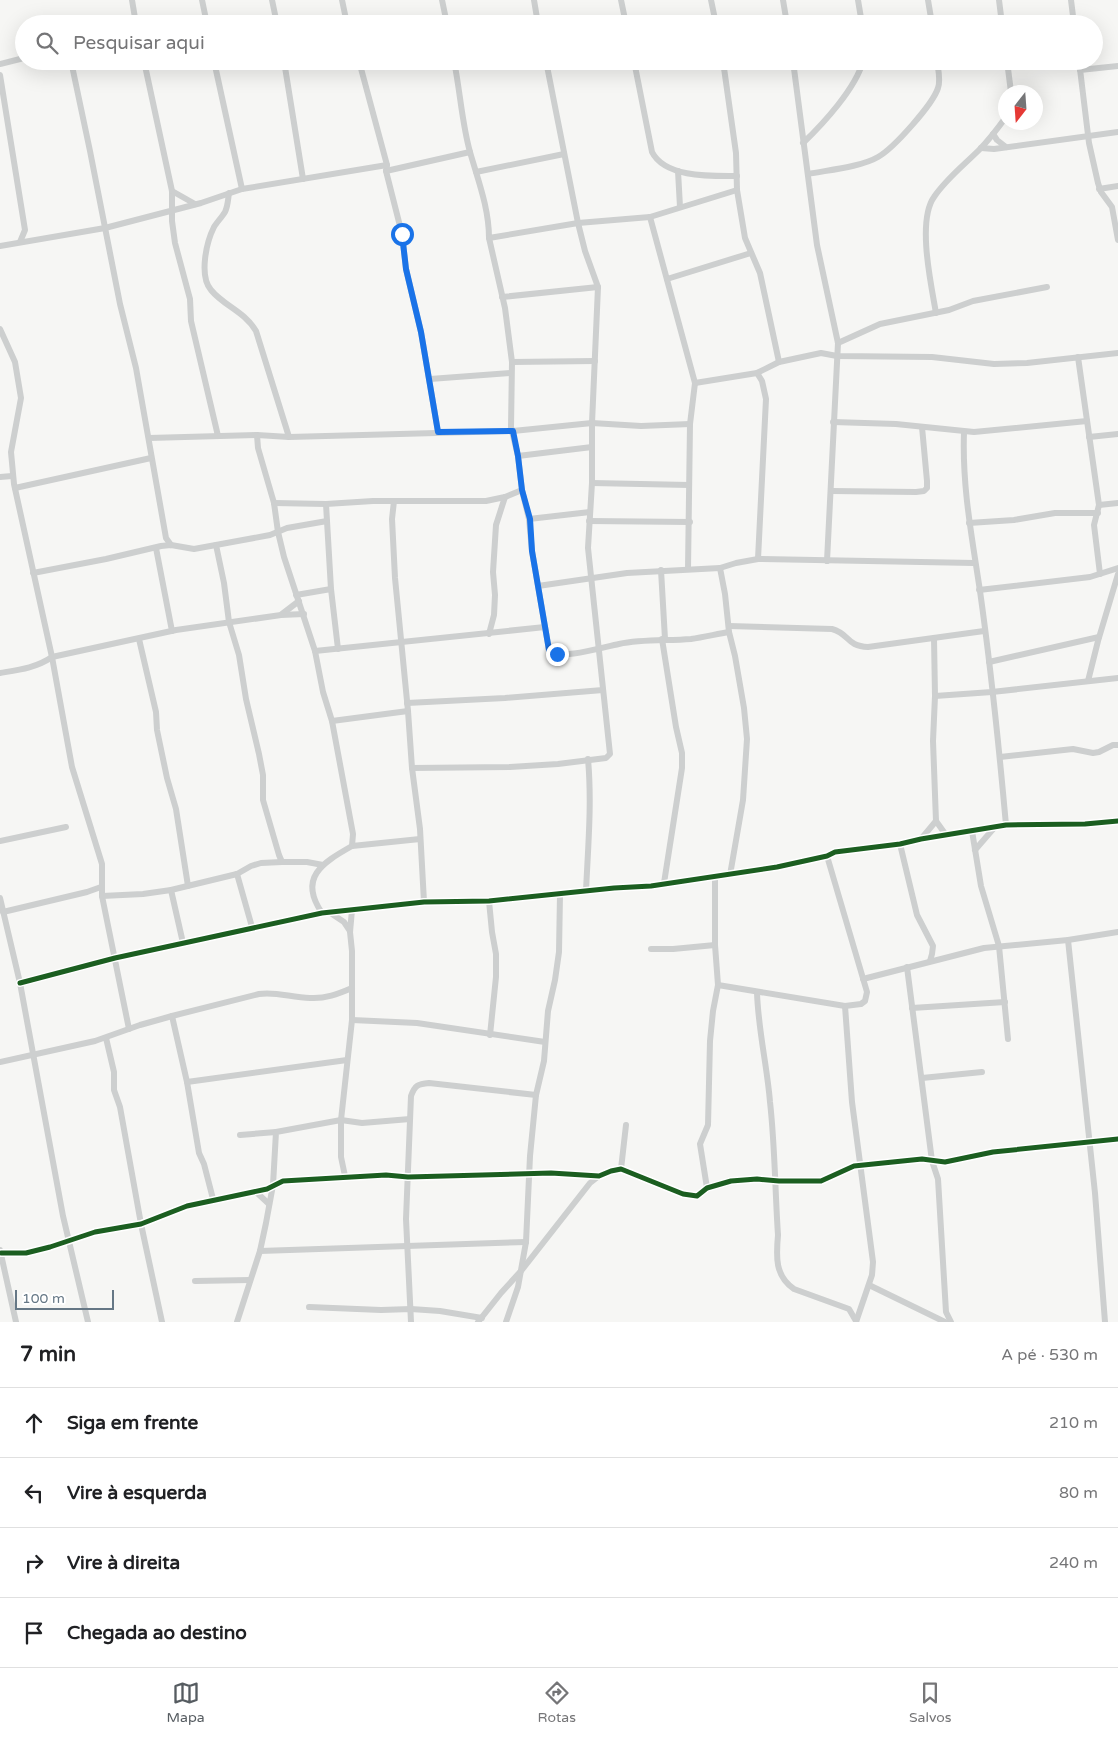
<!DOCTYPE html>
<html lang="pt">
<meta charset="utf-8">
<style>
body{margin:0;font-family:"Varela Round",sans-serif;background:#f2f2f2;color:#202124}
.compass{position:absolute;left:998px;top:85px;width:45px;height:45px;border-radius:50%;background:#fff;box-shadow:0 5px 20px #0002;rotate:197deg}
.scale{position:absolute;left:15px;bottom:12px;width:99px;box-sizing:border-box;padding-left:5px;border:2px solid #657785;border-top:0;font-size:14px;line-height:18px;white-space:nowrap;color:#657785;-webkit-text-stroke:4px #fff;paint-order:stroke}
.stop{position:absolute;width:15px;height:15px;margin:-11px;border:4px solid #1a73e8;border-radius:50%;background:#fff}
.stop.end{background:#1a73e8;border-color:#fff;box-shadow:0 1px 5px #0008}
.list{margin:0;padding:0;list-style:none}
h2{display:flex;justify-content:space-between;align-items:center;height:65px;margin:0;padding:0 20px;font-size:21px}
h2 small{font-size:16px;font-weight:400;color:#757577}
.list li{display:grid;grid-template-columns:32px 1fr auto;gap:15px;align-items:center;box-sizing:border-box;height:70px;padding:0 20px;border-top:1px solid #e0e0e0}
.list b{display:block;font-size:19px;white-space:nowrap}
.list em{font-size:16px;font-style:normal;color:#757577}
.icon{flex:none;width:28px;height:28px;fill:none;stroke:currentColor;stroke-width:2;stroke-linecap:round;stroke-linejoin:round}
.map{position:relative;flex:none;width:1118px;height:1322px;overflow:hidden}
.search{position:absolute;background:#fff;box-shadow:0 5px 20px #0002;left:15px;right:15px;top:15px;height:55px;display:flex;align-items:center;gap:12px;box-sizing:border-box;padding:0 18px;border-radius:28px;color:#757577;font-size:19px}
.sheet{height:345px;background:#fff}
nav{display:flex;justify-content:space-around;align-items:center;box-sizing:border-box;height:70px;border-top:1px solid #e0e0e0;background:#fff;font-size:14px;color:#757577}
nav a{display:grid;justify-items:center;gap:2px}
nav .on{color:#565c61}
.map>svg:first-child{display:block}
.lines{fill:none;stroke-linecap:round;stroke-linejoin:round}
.street{stroke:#cdcfcf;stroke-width:6}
.cycleway-casing{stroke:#fff;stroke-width:8}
.cycleway{stroke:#1b5e20;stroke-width:5}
.route{stroke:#1a73e8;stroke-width:6}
</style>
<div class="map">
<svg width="1118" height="1322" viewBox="0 0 1118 1322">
<rect width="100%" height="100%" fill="#f6f6f4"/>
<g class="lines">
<g class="street">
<path d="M132 0 136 24"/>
<path d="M202 0 207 24"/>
<path d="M272 0 277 24"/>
<path d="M342 0 347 24"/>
<path d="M442 0 447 24"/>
<path d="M534 0 538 24"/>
<path d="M621 0 626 24"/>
<path d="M711 0 716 24"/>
<path d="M783 0 787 24"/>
<path d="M858 0 862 24"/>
<path d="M928 0 932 24"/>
<path d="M999 0 1002 24"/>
<path d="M1071 0 1074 24"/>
<path d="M198 24 206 22"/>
<path d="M71 61 90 151 120 304 136 368 166 538 171 545"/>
<path d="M144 61 172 191V221L175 243 190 299 191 321 218 436"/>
<path d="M214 61 242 189"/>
<path d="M284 61 303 179"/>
<path d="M359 61 387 165 386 171 402 234 406 269 421 332 438 432"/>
<path d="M454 61C460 90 462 124 470 152 478 180 489 208 489 238L505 308 512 362 511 427 518 456 522 490 529 519 532 551 549 650C561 661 603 647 619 644 643 639 667 641 691 639 704 637 717 634 729 632"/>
<path d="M634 61 652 152C665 178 712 176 737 176"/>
<path d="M723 61 736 153 737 190 745 238 760 273 779 362"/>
<path d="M793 61 817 245 838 343 827 561"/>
<path d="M1007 61 1011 92"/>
<path d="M1079 61 1089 143 1098 183 1101 192 1112 207 1118 240"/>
<path d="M0 64 24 58"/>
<path d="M1080 70 1118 66"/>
<path d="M0 75 25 230 20 242"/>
<path d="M993 134 997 140 1006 147"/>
<path d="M803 143C823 124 856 88 863 61"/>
<path d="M981 148 994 149 1118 132"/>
<path d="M386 171 470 152"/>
<path d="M678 171 680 207"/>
<path d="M476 172 564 154"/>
<path d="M808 174C828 170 861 167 878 157 894 148 933 104 938 88 941 80 938 69 937 61"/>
<path d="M1099 189 1118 186"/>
<path d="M172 191 195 204"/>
<path d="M229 193C228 199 228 206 225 212 222 217 217 222 214 227 206 243 199 276 211 290 224 306 244 311 256 331L289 437"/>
<path d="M650 217 695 383 690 424 688 569"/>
<path d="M489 238 578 223 650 217 737 190"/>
<path d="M0 246 105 228 201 203 242 189 387 165"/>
<path d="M667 279 751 253"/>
<path d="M502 297 598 287"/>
<path d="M936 313C931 284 917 221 934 197 946 179 964 165 979 150 989 140 998 128 1006 117"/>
<path d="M0 329 15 362 21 398 11 452 14 484 52 657 72 767 102 864V896L129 1029"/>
<path d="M838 343 880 324 949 310 973 301 1047 287"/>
<path d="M1078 357 1099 505 1094 525 1100 574"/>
<path d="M512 362 595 361"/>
<path d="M757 373 762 381 766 399 758 559"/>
<path d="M430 379 511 373"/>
<path d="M695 383 757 373 779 362 821 353 837 356 932 357 994 364 1027 363 1118 353"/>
<path d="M833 422 896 424 974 432 1087 421"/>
<path d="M964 432C962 487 972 537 980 591 991 669 999 747 1006 825"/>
<path d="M257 435 258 448 274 503 278 532 284 557 315 651 323 692 332 721 353 834 352 846 420 839"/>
<path d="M1089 437 1118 434"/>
<path d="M149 438 257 435 289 437 513 431 592 423 641 426 690 424"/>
<path d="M518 456 592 447"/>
<path d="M0 477 12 476"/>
<path d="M592 483 689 485"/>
<path d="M15 488 151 458"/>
<path d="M832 491 916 492 924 491 927 488V481L922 427"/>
<path d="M394 501 392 519 395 578 408 711 412 768 420 829 424 902"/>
<path d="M274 503 326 504 373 501H486L505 497 522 490"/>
<path d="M326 504 331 589 338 649"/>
<path d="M1099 505 1118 503"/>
<path d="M529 519 590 512"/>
<path d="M589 521 690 522"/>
<path d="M969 523 1014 520 1055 513H1098"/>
<path d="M156 548 172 631"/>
<path d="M720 568 725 594 729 632 735 656 744 708 747 739 743 800 730 875"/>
<path d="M661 570 665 639"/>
<path d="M33 573 106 559 161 546 171 545 194 549 270 535 287 528 327 521"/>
<path d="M538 586 627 573 720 568 736 563 758 559 974 563"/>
<path d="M979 590 1090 577 1118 568"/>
<path d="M296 595 331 589"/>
<path d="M282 614 299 601"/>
<path d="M729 626 832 629C850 634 846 646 868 647L984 631"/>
<path d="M489 634 494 615 495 595 493 572 496 525 505 497"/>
<path d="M934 638 935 696 933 741 936 821 946 835"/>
<path d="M139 639 156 712 157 730 167 778 176 809 188 886"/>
<path d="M662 639 676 727 682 753V768L664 883"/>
<path d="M315 651 545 627"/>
<path d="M989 662 1099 637"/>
<path d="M0 673C18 670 36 668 52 657L176 630 281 615 304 614"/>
<path d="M1088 681 1098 641 1118 574"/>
<path d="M935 696 992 692 1118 678"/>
<path d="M407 703 505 698 603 690"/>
<path d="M332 721 408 711"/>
<path d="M1000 757 1073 749 1093 753 1099 752 1113 745H1118"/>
<path d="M412 768 510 767 558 764 606 758 610 754 588 548 592 483V423L598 287 585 251 578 223 546 61"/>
<path d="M972 831 981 886 999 946 1008 1039"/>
<path d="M921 839 936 821"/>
<path d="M0 841 66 827"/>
<path d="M900 844 917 915 933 946 932 954 930 961"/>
<path d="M975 850 994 828"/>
<path d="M282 862H307L323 865"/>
<path d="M237 874 252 927"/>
<path d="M171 890 183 943"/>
<path d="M586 891C588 847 592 803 588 759"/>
<path d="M102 896 143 894 171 890 237 874 251 866 261 863 282 862 279 855 263 800V775L259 754 246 699 239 655 229 622 224 583 216 545"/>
<path d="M0 898 20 983 63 1216 88 1322"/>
<path d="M489 901 492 932 496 954V977L490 1035"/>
<path d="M3 912 87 892 101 887"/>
<path d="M329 912 344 922 350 931"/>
<path d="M322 913C298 878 322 863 352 846"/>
<path d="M1068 940 1095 1193 1105 1322"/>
<path d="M651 949H673L715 945"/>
<path d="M907 967 932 1161 938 1179 946 1312 951 1322"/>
<path d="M863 979 984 948 1068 940 1118 932"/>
<path d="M20 983 115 958 322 913 424 902 489 901 614 888 651 886 777 867 827 856 835 852 900 844 921 839 1006 825 1085 824 1118 821"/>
<path d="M718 985 845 1006 861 1004 865 1001 867 992 827 856"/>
<path d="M757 992C758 1029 767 1065 770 1102 775 1146 775 1191 778 1235 776 1257 775 1276 794 1289L849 1309 856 1321"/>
<path d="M845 1006 852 1102 873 1262 872 1275 856 1322"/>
<path d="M912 1008 1005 1002"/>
<path d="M172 1016 187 1082 199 1153 204 1164 213 1199"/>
<path d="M352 1020 417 1023 545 1042"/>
<path d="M106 1038 114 1072V1090L120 1107 141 1224 162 1322"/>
<path d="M0 1062 95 1041 140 1025 172 1016 259 994C276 991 292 998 310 998 325 999 338 994 352 988"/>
<path d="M922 1078 982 1072"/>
<path d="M187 1082 347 1060"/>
<path d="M240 1135 276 1132"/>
<path d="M621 1169 626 1125"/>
<path d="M345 1176 341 1157V1120L352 1020V951L350 932 352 910"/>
<path d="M707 1188 700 1144 708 1125 710 1041 713 1011 718 985 715 945V877"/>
<path d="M256 1192 269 1204"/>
<path d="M0 1250 16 1322"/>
<path d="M260 1251 526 1242"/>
<path d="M1 1253H26L50 1247 95 1232 141 1224 187 1206 267 1189 283 1181 386 1175 408 1177 551 1173 599 1176 611 1171 621 1169 683 1194 697 1196 707 1188 731 1181 757 1179 779 1181H821L854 1166 922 1159 945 1162 993 1152 1118 1139"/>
<path d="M195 1281 250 1280"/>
<path d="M869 1285 945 1322"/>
<path d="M309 1307 381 1310 411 1309 440 1311 482 1318"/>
<path d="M237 1322 260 1251 266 1223 273 1185 276 1132 341 1120 362 1123 410 1119"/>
<path d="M411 1322 406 1219 411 1096C415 1085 418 1084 429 1083L536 1095"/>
<path d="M478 1322 501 1293 521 1271 590 1183 599 1176"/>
<path d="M506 1322 518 1287 526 1242 530 1156 536 1095 544 1061 548 1011 555 980 559 952 560 894"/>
</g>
<defs>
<g id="cycleway">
<path d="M20 983 115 958 322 913 424 902 489 901 614 888 651 886 777 867 827 856 835 852 900 844 921 839 1006 825 1085 824 1118 821"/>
<path d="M1 1253H26L50 1247 95 1232 141 1224 187 1206 267 1189 283 1181 386 1175 408 1177 551 1173 599 1176 611 1171 621 1169 683 1194 697 1196 707 1188 731 1181 757 1179 779 1181H821L854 1166 922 1159 945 1162 993 1152 1118 1139"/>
</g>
</defs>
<use href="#cycleway" class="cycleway-casing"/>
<use href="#cycleway" class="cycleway"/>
</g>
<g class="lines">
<path class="route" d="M402 234 406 269 421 332 438 432 513 431 518 456 522 490 530 519 532 551 549 650 552 653 557 654"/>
</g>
</svg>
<svg class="compass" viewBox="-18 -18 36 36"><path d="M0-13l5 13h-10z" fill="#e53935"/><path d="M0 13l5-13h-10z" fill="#757577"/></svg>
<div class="scale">100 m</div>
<div class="stop" style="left:402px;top:234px"></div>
<div class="stop end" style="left:557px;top:654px"></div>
<div class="search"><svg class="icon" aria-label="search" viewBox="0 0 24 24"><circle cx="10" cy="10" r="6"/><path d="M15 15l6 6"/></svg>Pesquisar aqui</div>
</div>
<section class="sheet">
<h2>7 min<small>A pé · 530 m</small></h2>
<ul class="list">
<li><svg class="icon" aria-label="ahead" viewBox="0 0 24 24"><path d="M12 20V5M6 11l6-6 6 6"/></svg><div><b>Siga em frente</b></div><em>210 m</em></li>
<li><svg class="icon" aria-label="left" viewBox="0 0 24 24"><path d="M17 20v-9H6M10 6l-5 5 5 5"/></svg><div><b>Vire à esquerda</b></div><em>80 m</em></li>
<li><svg class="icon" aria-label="right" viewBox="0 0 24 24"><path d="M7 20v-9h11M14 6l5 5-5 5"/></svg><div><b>Vire à direita</b></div><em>240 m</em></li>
<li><svg class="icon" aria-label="arrive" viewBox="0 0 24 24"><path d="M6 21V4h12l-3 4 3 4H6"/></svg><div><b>Chegada ao destino</b></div></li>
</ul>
</section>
<nav>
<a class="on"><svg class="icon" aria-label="map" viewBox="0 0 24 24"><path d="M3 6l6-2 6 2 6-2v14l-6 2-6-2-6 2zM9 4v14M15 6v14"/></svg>Mapa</a>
<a><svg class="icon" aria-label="directions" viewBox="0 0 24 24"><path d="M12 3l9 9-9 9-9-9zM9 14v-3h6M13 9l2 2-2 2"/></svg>Rotas</a>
<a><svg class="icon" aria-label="saved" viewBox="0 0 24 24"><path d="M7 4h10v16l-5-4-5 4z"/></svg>Salvos</a>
</nav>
